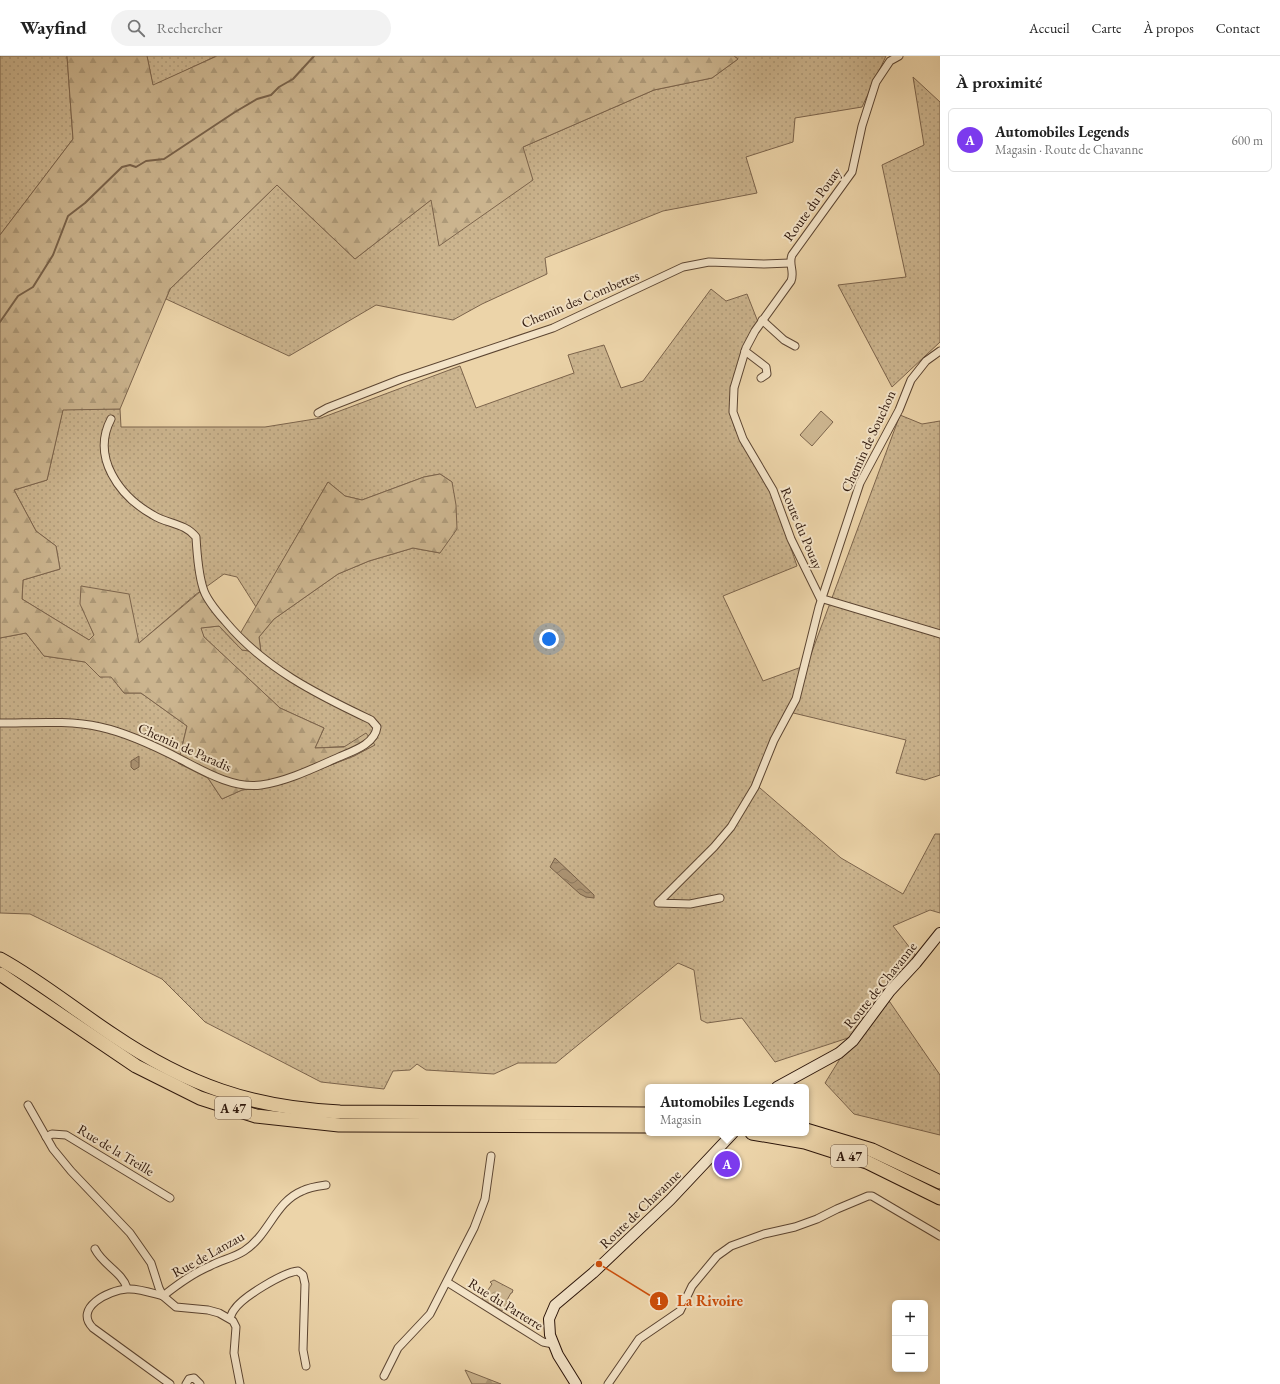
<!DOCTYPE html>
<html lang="fr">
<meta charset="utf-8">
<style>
body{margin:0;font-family:"EB Garamond",serif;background:#f2f2f2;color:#222}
.controls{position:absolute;right:12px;bottom:12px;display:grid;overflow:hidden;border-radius:6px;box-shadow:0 2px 6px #0003}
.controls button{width:36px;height:36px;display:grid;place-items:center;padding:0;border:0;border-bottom:1px solid #e0e0e0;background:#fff;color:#222;font:20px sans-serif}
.you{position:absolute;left:549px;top:583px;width:14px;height:14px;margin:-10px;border:3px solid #fff;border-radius:50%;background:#1a73e8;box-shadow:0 0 0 6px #1a73e833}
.badge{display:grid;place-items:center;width:26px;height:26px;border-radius:50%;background:#7c3aed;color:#fff;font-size:13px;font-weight:700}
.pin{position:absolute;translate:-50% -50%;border:2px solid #fff;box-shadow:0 1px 4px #0006}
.popup{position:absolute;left:645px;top:1028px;width:164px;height:52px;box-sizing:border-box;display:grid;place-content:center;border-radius:6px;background:#fff;filter:drop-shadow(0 1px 3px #0005);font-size:13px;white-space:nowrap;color:#767676}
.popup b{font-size:15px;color:#222}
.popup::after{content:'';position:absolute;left:50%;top:100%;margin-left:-8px;border:8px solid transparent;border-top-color:#fff}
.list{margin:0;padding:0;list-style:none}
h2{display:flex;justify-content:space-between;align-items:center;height:52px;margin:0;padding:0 16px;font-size:17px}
h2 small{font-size:13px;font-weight:400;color:#767676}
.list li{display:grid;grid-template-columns:26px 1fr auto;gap:12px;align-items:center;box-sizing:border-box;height:64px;margin:0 8px 8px;padding:0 8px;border:1px solid #e0e0e0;border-radius:6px}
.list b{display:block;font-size:15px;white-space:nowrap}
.list p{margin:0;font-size:13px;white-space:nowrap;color:#767676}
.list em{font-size:13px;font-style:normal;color:#767676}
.icon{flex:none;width:22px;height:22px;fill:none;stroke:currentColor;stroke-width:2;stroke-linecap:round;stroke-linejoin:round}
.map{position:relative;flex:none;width:940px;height:1328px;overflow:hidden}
header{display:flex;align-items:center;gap:24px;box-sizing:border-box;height:56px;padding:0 20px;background:#fff;border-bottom:1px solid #e0e0e0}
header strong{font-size:19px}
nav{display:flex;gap:22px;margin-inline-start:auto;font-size:14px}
.search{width:280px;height:36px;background:#f2f2f2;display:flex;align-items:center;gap:10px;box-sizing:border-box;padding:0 14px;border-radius:22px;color:#767676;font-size:15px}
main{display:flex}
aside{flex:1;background:#fff}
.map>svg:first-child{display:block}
.grass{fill:url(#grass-dots);stroke:#7c644c}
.forest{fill:url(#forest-firs);stroke:#7c644c}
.park{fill:url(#park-crowns);stroke:#7c644c}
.pitch{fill:#cbb48e;stroke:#7c644c}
.water{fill:url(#water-waves);stroke:#786149}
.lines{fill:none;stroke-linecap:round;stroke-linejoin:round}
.stream{stroke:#786149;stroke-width:2}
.minor-casing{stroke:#5c4532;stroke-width:9}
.secondary-casing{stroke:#2c150a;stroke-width:12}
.motorway-casing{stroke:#2c150a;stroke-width:15}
.minor{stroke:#f3e3c7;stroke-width:7}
.secondary{stroke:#f3e3c7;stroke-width:10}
.motorway{stroke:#ecd4a9;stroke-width:13}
.labels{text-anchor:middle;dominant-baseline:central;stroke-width:4;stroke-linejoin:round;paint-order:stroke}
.shield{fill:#f3e3c7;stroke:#685343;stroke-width:1}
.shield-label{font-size:13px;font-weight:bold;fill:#2c150a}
.street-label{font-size:14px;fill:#2c150a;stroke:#f3e3c7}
.leader{fill:none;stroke:#cc4f0c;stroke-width:1.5}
.callout-dot{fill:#cc4f0c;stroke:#f3e3c7;stroke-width:1.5}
.mark-label{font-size:12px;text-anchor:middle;font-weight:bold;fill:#fff}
.callout-label{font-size:15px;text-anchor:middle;font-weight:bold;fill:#cc4f0c;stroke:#f3e3c7;stroke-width:4;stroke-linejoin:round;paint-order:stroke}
</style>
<header>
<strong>Wayfind</strong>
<div class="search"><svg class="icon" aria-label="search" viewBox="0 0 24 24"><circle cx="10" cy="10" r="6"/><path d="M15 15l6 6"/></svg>Rechercher</div>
<nav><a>Accueil</a><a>Carte</a><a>À propos</a><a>Contact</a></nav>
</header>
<main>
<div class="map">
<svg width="940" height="1328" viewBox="0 0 940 1328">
<defs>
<pattern id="grass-dots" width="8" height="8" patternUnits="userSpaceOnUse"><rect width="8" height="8" fill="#cbb48e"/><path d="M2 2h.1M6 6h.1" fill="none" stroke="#ae9a79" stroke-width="1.8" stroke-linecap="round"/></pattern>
<pattern id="forest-firs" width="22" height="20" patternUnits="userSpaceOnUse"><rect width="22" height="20" fill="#cbb48e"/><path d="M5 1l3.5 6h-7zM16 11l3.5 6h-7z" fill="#ae9a79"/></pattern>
<pattern id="park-crowns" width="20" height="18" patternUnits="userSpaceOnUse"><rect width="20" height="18" fill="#cbb48e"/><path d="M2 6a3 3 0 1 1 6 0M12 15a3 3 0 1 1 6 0" fill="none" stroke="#ae9a79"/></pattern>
<pattern id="water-waves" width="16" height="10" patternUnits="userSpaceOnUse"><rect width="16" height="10" fill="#ab9373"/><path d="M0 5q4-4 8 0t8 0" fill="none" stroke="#8b775d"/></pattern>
</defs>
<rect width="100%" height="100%" fill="#ecd4a9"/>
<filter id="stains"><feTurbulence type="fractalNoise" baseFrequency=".005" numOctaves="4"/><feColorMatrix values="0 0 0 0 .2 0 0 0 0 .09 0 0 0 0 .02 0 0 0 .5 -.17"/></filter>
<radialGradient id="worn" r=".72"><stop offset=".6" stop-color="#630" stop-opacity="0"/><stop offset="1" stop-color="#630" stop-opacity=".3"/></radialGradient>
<g class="grass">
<path d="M0 0H67L73 83 0 179Z"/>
<path d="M147 0H216L153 30Z"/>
<path d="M734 0H886L862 51 795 62 793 86 746 101 757 137 663 155 545 202 547 218 482 248 453 264 376 249 289 300 166 243 170 233 277 129 355 203 432 143 439 189 523 91 654 34 712 22 738 3Z"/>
<path d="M913 21 940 46V286L892 331 838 229 906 221 882 109 924 89Z"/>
<path d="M711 233 726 245 747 238 758 266C740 299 719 341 737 377 747 396 760 414 769 433 781 457 788 485 797 510L723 540 763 625 807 609 900 359 922 368 940 365V719L925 724 896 717 906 684 785 655 753 726 841 802 903 838 935 778H940V857L930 854 893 870 917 901 883 936 940 1019V1079L854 1058 825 1027 854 980 775 1006 742 962 707 967 701 964 694 914 678 907 556 1007H518L494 1018 426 1014 417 1008 410 1014 393 1015 384 1033 321 1026 205 966 162 923 30 858 0 857V582L26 577 44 600 85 606 100 621 111 620 124 637H141L187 670 178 707 208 722 222 743 242 734 282 728 354 700 374 689 315 692 324 672 280 652 204 581 200 572 219 570 242 594 261 596 259 581 274 563 338 518 369 505 413 492 440 497 452 426 440 418 424 421 362 444 345 440 328 426 256 551 237 521 224 518 195 539 139 587 81 548 94 579 89 584 22 543 23 524 60 513 56 490 36 475 14 434 47 424 63 353H120L121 371H265L321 362 460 310 476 352 574 317 568 299 604 289 621 332 643 325Z"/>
</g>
<g class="forest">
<path d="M67 0H147L153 29 217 0H734L738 3 712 22 654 34 523 91 533 124 439 190 431 144 355 203 277 129 170 233 120 353 63 354 47 424 14 434 36 475 56 490 60 513 23 524 22 543 89 584 94 579 80 548 81 530 129 538 139 587 201 535 237 583 328 426 345 440 362 444 424 421 440 418 452 426 456 449 457 473 440 497 413 492 369 505 338 518 274 563 259 581 261 597 242 594 219 570 201 572 204 581 280 652 324 672 315 692 344 691 366 677 375 689 354 700 282 728 242 734 222 743 208 722 178 707 187 670 141 637H124L111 621H100L85 606 44 600 26 577 0 582V179L73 83Z"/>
<path d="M465 1314 501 1328H472Z"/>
</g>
<path class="park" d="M494 1224 513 1234 512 1237H511L507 1244 508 1246 502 1255 482 1243 492 1228 490 1226Z"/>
<path class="pitch" d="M821 355 833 366 812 390 800 379Z"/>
<g class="water">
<path d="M139 700V711L134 714 131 711V705Z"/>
<path d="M555 802 594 839V842L586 841 580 838 550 811Z"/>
</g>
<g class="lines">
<path class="stream" d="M0 266 18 240 33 231 53 199 68 160 85 147 122 111 130 109 136 111 146 105 164 103 235 56 257 43 271 39 279 31 293 23 314 0"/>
<defs>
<g id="minor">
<path d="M899 0 890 5 876 26 862 70 852 116 792 199C788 208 795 215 791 225L755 275 746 292 734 332 733 356 743 383 773 434 791 483 820 542 940 578"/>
<path d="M762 264 784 284 795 290"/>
<path d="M745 295 766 311 767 318 761 322"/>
<path d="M318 357 327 352 401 323 553 272 683 211 709 206 764 208 790 207"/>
<path d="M0 667C33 667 68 664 100 671 128 677 157 691 182 704 205 716 234 733 261 729 288 725 314 712 339 701 353 695 375 688 377 671L371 664C316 638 264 612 225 565 217 556 206 543 203 532 198 516 197 498 196 481 185 467 167 468 153 459 119 440 91 401 111 363"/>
<path d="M720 842 690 848 658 847 714 791 731 771 755 731 774 684 796 643 819 551 860 427 899 354 911 324 926 305 940 295"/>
<path d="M28 1049 53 1093 71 1115 130 1177 151 1207 159 1232 163 1240 176 1251 208 1254 219 1257 233 1265 236 1271 234 1297 240 1328"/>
<path d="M46 1081 52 1078 66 1079 170 1142"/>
<path d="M95 1193C103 1209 122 1216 127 1232"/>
<path d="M447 1226 543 1286 553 1288"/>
<path d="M230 1262C231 1260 232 1256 234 1254 242 1241 284 1216 298 1215L303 1219 305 1228 303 1294 306 1310"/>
<path d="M384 1320 398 1292 430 1258 474 1172 485 1143 491 1100"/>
<path d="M170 1328 93 1272C73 1252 109 1234 127 1233 138 1232 152 1237 163 1240 178 1228 193 1217 210 1210 221 1204 233 1202 244 1195 269 1179 275 1146 302 1135 310 1131 319 1130 326 1129"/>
<path d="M186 1328 189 1323 194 1322 200 1328"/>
<path d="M608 1328 639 1283 680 1255 692 1230 717 1200 731 1190 764 1178 795 1171 817 1163 837 1153 868 1140H872L940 1180"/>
</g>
<g id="secondary">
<path d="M777 1031 839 997 853 985 890 935 916 907 940 877"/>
<path d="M576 1328 558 1299 550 1279 549 1263 555 1249 593 1217 670 1144 733 1077"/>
</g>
<g id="motorway">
<path d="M0 903C40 925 75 954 113 979 187 1029 252 1052 340 1056L648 1058"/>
<path d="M0 918 136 1010 200 1042 256 1060 339 1069 648 1070"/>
<path d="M806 1074 872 1094 940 1126"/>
<path d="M752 1077 805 1086 867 1106 940 1142"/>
</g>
</defs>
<use href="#minor" class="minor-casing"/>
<use href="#secondary" class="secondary-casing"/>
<use href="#motorway" class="motorway-casing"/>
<use href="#minor" class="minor"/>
<use href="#secondary" class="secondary"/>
<use href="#motorway" class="motorway"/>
</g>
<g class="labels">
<g class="shield">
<rect x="215" y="1041" width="36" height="22" rx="3"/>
<rect x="831" y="1089" width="36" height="22" rx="3"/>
</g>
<g class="shield-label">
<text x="233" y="1052">A 47</text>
<text x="849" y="1100">A 47</text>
</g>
<g class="street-label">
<text transform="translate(812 148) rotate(-54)">Route du Pouay</text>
<text transform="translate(580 243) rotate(-23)">Chemin des Combettes</text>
<text transform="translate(868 385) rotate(-65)">Chemin de Souchon</text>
<text transform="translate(802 472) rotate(67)">Route du Pouay</text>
<text transform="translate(185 691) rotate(24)">Chemin de Paradis</text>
<text transform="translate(880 929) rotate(-51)">Route de Chavanne</text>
<text transform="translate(116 1094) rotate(31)">Rue de la Treille</text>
<text transform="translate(640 1153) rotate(-44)">Route de Chavanne</text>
<text transform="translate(208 1198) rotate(-29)">Rue de Lanzau</text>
<text transform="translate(506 1248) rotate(32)">Rue du Parterre</text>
</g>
</g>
<path class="leader" d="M599 1208L659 1245"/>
<g class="callout-dot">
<circle cx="599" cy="1208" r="4"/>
<circle cx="659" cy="1245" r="10"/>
</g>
<g class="mark-label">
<text x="659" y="1249">1</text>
</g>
<g class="callout-label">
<text x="710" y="1250">La Rivoire</text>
</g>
<rect width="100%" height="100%" filter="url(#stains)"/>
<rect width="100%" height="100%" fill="url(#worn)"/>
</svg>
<div class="controls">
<button>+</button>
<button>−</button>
</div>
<div class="you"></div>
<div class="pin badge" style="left:727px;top:1108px">A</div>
<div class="popup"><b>Automobiles Legends</b>Magasin</div>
</div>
<aside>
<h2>À proximité<small></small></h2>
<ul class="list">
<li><span class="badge">A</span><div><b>Automobiles Legends</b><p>Magasin · Route de Chavanne</p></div><em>600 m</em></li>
</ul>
</aside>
</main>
